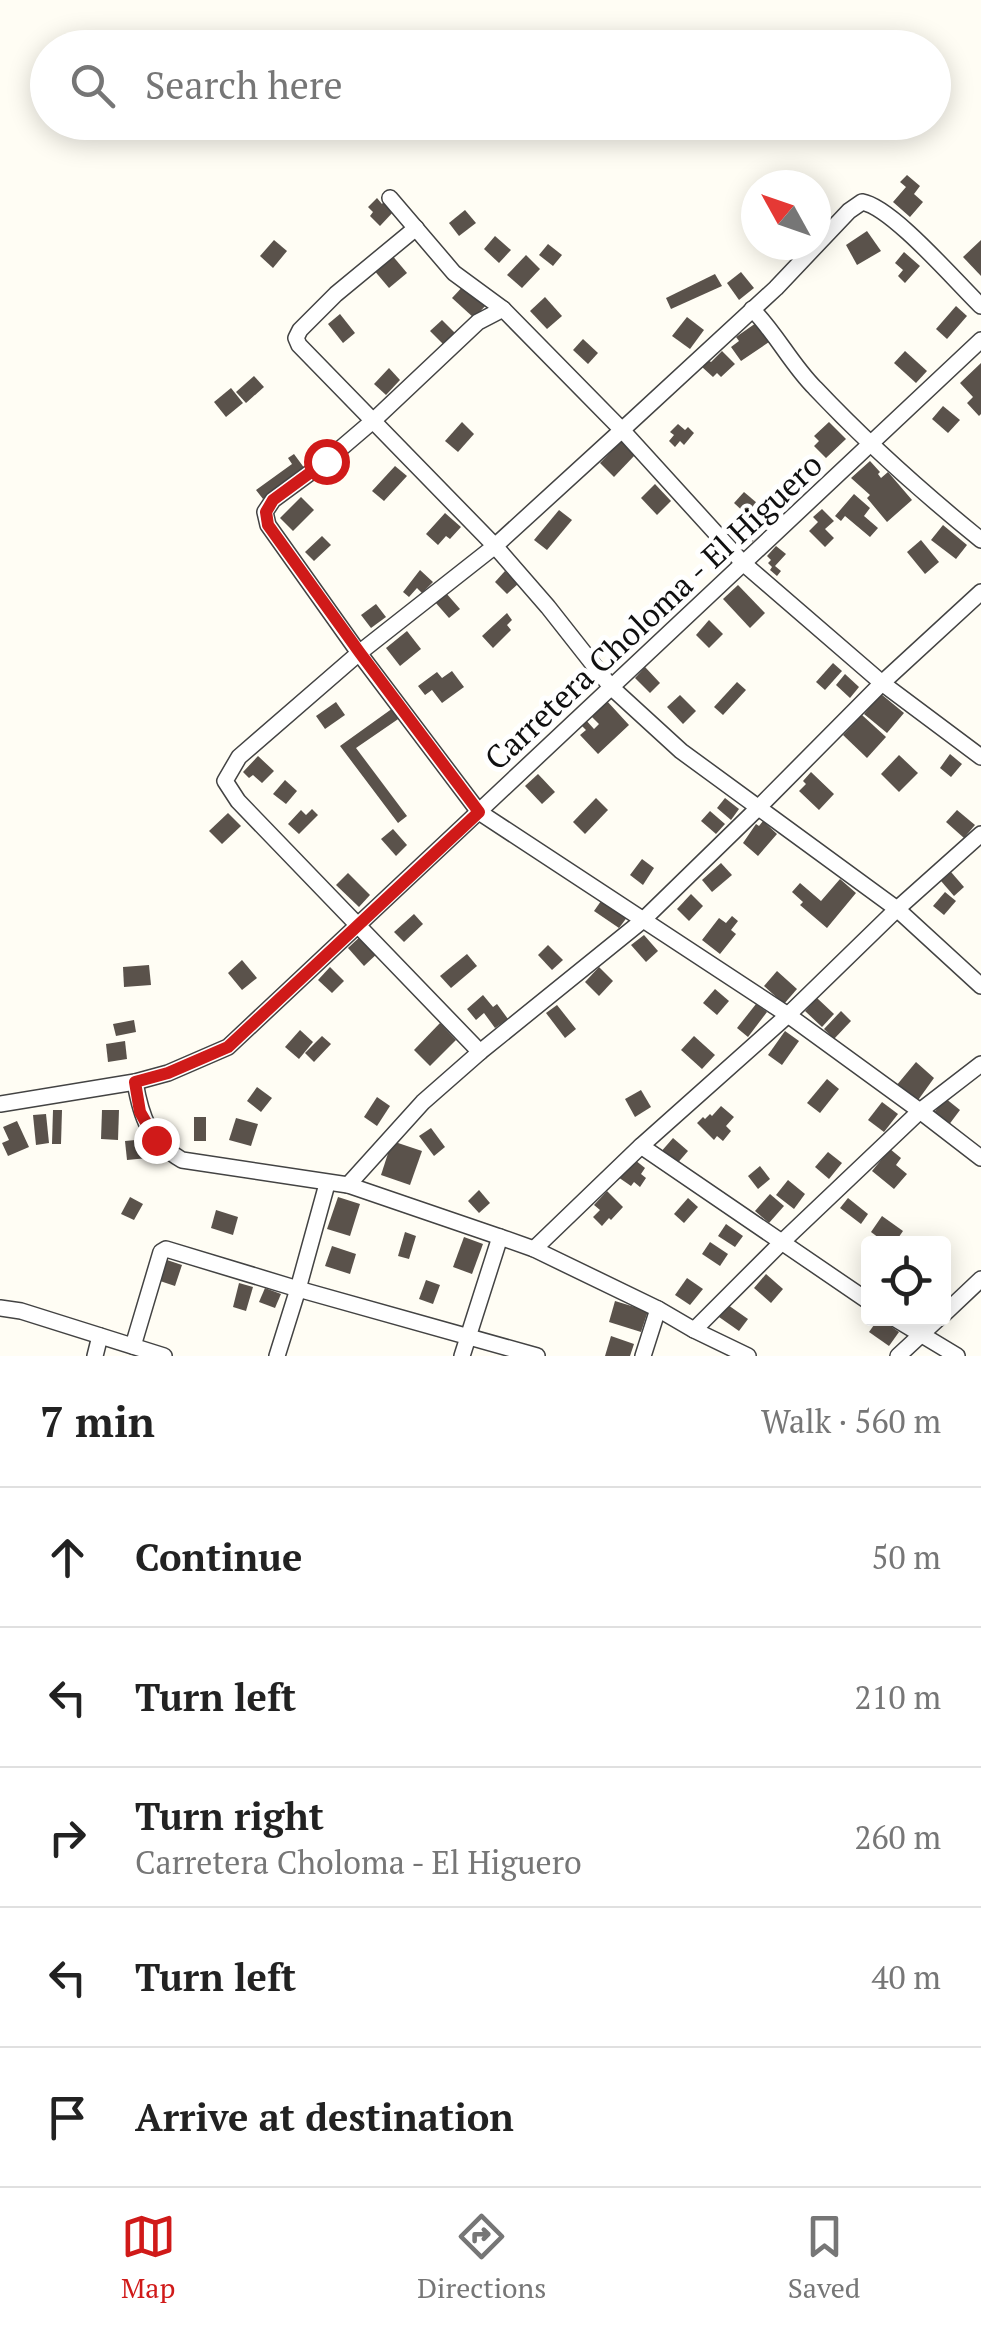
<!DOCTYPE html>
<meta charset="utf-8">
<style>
body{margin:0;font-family:"PT Serif",serif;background:#f6f6f6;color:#222}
.controls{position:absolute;right:30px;bottom:30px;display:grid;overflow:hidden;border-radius:10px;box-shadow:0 5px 25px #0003}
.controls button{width:90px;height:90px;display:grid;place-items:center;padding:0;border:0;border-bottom:2px solid #e0e0e0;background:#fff;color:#222;font:50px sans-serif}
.compass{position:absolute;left:741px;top:170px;width:90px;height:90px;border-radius:50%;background:#fff;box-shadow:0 5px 25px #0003;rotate:310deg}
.stop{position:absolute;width:30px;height:30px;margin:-22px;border:8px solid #d01a19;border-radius:50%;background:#fff}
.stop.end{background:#d01a19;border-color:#fff;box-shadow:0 2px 10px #0008}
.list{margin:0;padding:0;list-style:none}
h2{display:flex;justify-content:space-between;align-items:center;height:130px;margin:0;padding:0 40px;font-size:42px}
h2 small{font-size:32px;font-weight:400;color:#767676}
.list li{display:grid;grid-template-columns:65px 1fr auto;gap:30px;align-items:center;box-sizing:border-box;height:140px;padding:0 40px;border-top:2px solid #e0e0e0}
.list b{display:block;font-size:38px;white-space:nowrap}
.list p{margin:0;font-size:32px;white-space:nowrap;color:#767676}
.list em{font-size:32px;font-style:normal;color:#767676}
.icon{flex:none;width:55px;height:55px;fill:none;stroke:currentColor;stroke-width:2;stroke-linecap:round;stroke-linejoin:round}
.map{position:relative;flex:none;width:981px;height:1356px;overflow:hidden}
.search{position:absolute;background:#fff;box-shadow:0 5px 25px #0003;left:30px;right:30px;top:30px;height:110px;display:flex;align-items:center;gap:25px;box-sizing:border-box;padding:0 35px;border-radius:55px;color:#767676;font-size:38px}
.sheet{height:830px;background:#fff}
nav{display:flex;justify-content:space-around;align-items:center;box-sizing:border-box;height:140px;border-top:2px solid #e0e0e0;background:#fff;font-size:28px;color:#767676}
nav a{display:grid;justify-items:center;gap:5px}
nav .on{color:#d01a19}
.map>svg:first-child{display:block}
.building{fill:#5a524b}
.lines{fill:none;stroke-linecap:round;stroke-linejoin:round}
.minor-casing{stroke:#434343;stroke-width:18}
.minor{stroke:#fff;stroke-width:15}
.route{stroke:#d01a19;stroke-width:12}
.labels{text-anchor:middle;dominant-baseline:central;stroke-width:10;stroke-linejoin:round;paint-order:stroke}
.street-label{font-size:32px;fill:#101010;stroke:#fff}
</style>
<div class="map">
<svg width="981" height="1356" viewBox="0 0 981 1356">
<rect width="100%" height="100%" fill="#fffdf4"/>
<g class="building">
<path d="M907 175 920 186 914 194 923 202 910 217 893 202 906 187 900 182Z"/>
<path d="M377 198 382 204 385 200 395 210 380 226 370 216 373 212 368 207Z"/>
<path d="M465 210 476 223 459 236 449 223Z"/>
<path d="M867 231 881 251 857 265 846 245Z"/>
<path d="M495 236 511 250 499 263 484 249Z"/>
<path d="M274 240 287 251 273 268 260 256Z"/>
<path d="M981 240V276L963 257Z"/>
<path d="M548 244 562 255 553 266 539 255Z"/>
<path d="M904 252 920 266 905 283 898 276 903 270 895 263Z"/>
<path d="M391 254 407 273 389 288 373 269Z"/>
<path d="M526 255 540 269 522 288 507 275Z"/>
<path d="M741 272 754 288 739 300 727 283Z"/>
<path d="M715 274 722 286 671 309 666 298Z"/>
<path d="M466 283 488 303 474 318 452 298Z"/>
<path d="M545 297 562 316 547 329 530 311Z"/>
<path d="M956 306 967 316 947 339 936 329Z"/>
<path d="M340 314 355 333 343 343 328 324Z"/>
<path d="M687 317 704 330 690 349 672 336Z"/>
<path d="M442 320 456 334 445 346 430 331Z"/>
<path d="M756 323 769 342 741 361 731 347 739 341 736 337Z"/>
<path d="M583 339 598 353 588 364 573 350Z"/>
<path d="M722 351 735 364 721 377 717 373 713 377 702 367 708 360 711 362Z"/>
<path d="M905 351 927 371 916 383 894 363Z"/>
<path d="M981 363V414L979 416 967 403 973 397 960 383Z"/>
<path d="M389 368 400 380 386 395 374 384Z"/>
<path d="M254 376 264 387 246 403 236 392Z"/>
<path d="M231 388 243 403 226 417 214 402Z"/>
<path d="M943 406 960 420 948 433 932 419Z"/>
<path d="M462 422 474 434 458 452 445 441Z"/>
<path d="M829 422 846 439 826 458 814 446 819 441 814 436Z"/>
<path d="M678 424 685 430 688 427 694 433 684 445 680 441 675 447 669 441 674 435 670 432Z"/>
<path d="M621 441 635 455 614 477 600 463Z"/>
<path d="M294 454 305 469 263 499 256 490 292 464 288 458Z"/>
<path d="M870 461 880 472 878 474 881 478 888 472 912 500 887 522 867 498 870 495 851 478Z"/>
<path d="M395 466 407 476 384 501 372 491Z"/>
<path d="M655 484 671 501 657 515 641 498Z"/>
<path d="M744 492 757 503 747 515 734 503Z"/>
<path d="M854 494 870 508 864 516 878 528 870 537 845 516 841 521 835 516Z"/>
<path d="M301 497 314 510 293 531 280 518Z"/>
<path d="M757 509 763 515 755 524 762 531 752 542 742 532 750 523 746 520Z"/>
<path d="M822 509 834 521 825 529 834 538 825 547 809 531 818 522 813 517Z"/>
<path d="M559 510 572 520 547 550 534 540Z"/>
<path d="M445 513 461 527 450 539 446 536 438 545 426 534Z"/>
<path d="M943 525 967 545 956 559 931 540Z"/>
<path d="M322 536 331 545 314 561 305 552Z"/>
<path d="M921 540 939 562 925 574 907 552Z"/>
<path d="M776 546 786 554 775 566 781 571 777 576 770 570 772 567 768 563 771 560 767 556Z"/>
<path d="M420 570 433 582 422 593 417 588 409 597 403 592Z"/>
<path d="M505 571 518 584 507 594 495 582Z"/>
<path d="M738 585 765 613 750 628 723 599Z"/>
<path d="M446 593 460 609 449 618 435 602Z"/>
<path d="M376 604 386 617 371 628 361 615Z"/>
<path d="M507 613 512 620 507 625 511 630 493 648 482 636Z"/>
<path d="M709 620 723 634 709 648 696 635Z"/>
<path d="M407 631 421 649 400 666 386 648Z"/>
<path d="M833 663 842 671 825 690 816 682Z"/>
<path d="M645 667 660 683 650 693 635 678Z"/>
<path d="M452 671 464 687 442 703 432 690 425 695 418 686 437 672 442 678Z"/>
<path d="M845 674 859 687 850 698 836 685Z"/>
<path d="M737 682 746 690 723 715 714 707Z"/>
<path d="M881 694 904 713 887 733 864 714Z"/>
<path d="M680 695 696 711 683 724 667 707Z"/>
<path d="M554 697 567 708 556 720 543 709Z"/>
<path d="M606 700 629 725 598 754 580 735 586 730 580 724 585 719 594 729 599 724 590 715Z"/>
<path d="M336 702 345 715 325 729 316 716Z"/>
<path d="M400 703 407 713 356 748 407 816 398 823 340 746Z"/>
<path d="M862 715 886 737 867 758 843 735Z"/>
<path d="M950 754 962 764 951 777 940 768Z"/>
<path d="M899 755 918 773 899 792 881 774Z"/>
<path d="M258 756 274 771 262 783 253 775 249 778 243 772Z"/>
<path d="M811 772 834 794 819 810 799 791 806 784 803 781Z"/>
<path d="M538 774 555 792 542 804 525 786Z"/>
<path d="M285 780 297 791 286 804 273 794Z"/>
<path d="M596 798 608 810 585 834 573 822Z"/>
<path d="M725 798 739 809 731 820 717 808Z"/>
<path d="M312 809 318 815 299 834 288 824 301 810 306 815Z"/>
<path d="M957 810 975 825 964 838 946 822Z"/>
<path d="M710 811 725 824 716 834 701 821Z"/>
<path d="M228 813 241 826 222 844 209 831Z"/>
<path d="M763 821 777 834 758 856 743 843 756 824 759 826Z"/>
<path d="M393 829 407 845 396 856 381 839Z"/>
<path d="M642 859 654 868 643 885 630 875Z"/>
<path d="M721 863 732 875 712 892 702 880Z"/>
<path d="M951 872 964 887 954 896 941 881Z"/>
<path d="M348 873 370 895 359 907 336 885Z"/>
<path d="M840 879 856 893 827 928 800 905 803 902 792 892 800 883 821 901Z"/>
<path d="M945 892 956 901 944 915 933 906Z"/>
<path d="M606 894 631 912 619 928 594 911Z"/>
<path d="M691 894 703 906 689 921 677 909Z"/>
<path d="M414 914 423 924 404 942 394 932Z"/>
<path d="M732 916 738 921 731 930 736 934 720 954 702 940 719 918 726 923Z"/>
<path d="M364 933 380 951 364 966 348 948Z"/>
<path d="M644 935 658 951 646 962 631 945Z"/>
<path d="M548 945 563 960 552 970 538 955Z"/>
<path d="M467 954 477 966 451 988 440 976Z"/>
<path d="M242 960 257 978 242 990 228 973Z"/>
<path d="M149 965 151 985 124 987 123 967Z"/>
<path d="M330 967 344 981 332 993 318 980Z"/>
<path d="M599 967 613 981 599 996 585 982Z"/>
<path d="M777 971 797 989 784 1004 764 986Z"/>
<path d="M715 989 729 1001 717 1015 703 1003Z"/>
<path d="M483 995 493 1007 497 1004 508 1019 495 1028 484 1013 476 1020 467 1009Z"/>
<path d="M817 998 834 1014 822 1027 805 1011Z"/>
<path d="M756 1004 767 1012 748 1037 737 1028Z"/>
<path d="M557 1005 576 1029 565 1038 546 1013Z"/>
<path d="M841 1011 851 1021 834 1039 824 1029Z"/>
<path d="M134 1020 136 1032 116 1036 113 1024Z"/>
<path d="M440 1023 456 1040 430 1066 414 1050Z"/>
<path d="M300 1030 313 1042 299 1059 285 1047Z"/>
<path d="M785 1031 799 1041 782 1065 768 1055Z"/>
<path d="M322 1036 331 1044 314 1062 305 1053Z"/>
<path d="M694 1036 715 1055 702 1069 681 1050Z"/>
<path d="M125 1041 127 1059 108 1062 106 1044Z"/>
<path d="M916 1062 934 1078 916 1103 896 1086Z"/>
<path d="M827 1079 839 1089 820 1113 807 1103Z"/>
<path d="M257 1087 272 1098 261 1112 247 1101Z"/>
<path d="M641 1090 651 1107 635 1117 625 1099Z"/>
<path d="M377 1097 390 1106 377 1126 364 1117Z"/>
<path d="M945 1098 960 1110 948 1126 933 1114Z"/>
<path d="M882 1102 898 1114 884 1132 868 1120Z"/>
<path d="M721 1106 734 1117 726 1126 731 1131 723 1141 717 1136 714 1140 697 1123 703 1117 705 1119 710 1114 712 1116Z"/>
<path d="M53 1110H62L61 1144H52Z"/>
<path d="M102 1110H119L118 1140 101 1139Z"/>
<path d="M46 1114 49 1143 36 1145 33 1115Z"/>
<rect x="194" y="1117" width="12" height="24"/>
<path d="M236 1118 258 1124 251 1146 229 1140Z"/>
<path d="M17 1121 29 1147 8 1156 2 1143 9 1140 3 1127Z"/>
<path d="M431 1128 445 1147 434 1156 419 1136Z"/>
<path d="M673 1138 688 1151 675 1166 660 1153Z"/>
<path d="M146 1139 148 1158 127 1160 125 1141Z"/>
<path d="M392 1141 422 1151 410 1185 381 1175Z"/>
<path d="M890 1149 901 1158 896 1165 907 1174 894 1189 872 1171Z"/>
<path d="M828 1152 842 1163 829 1179 815 1167Z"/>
<path d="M635 1160 645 1168 641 1174 646 1178 640 1187 634 1182 631 1186 618 1177Z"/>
<path d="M760 1166 770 1179 758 1189 748 1176Z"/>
<path d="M788 1180 805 1194 794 1209 776 1195Z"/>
<path d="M479 1190 490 1203 479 1213 468 1201Z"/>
<path d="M607 1191 623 1207 611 1220 609 1218 602 1226 593 1217 600 1210 594 1205Z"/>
<path d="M770 1194 784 1206 769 1223 755 1211Z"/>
<path d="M130 1197 143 1204 134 1220 121 1214Z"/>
<path d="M338 1197 360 1204 350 1236 327 1229Z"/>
<path d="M688 1198 698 1207 684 1223 674 1214Z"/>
<path d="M848 1198 868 1214 861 1224 840 1208Z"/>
<path d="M216 1210 238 1217 233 1235 211 1228Z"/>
<path d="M882 1216 903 1231 894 1244H887L871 1232Z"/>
<path d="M726 1224 743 1236 735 1247 718 1236Z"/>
<path d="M405 1232 416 1236 409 1259 398 1256Z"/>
<path d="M464 1237 483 1244 472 1274 453 1267Z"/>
<path d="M710 1242 728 1254 720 1266 702 1254Z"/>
<path d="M332 1246 356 1254 350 1274 325 1266Z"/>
<path d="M167 1260 182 1265 175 1286 160 1281Z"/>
<path d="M766 1274 783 1289 771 1303 754 1288Z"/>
<path d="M687 1278 703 1289 690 1305 675 1295Z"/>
<path d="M426 1280 440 1285 433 1304 419 1299Z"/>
<path d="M239 1283 253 1287 246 1311 233 1307Z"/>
<path d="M265 1288 281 1294 275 1308 259 1302Z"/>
<path d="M615 1301 648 1311 641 1332 609 1322Z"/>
<path d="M728 1305 748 1319 739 1331 719 1317Z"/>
<path d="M879 1318 899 1332 889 1346 869 1332Z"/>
<path d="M611 1336 634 1344 630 1356H605Z"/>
</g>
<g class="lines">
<defs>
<g id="minor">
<path d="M390 198 454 273 503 309 622 430 743 563 882 683 981 757"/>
<path d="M416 228 336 294 300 330 296 338 299 345 495 546 548 607 611 687 681 751 897 909 981 986"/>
<path d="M503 309 478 322 374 420 326 461 273 500 265 512 268 525 359 653 479 812 788 1015 920 1111 981 1158"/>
<path d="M752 309C776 333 791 364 815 388 866 442 923 493 981 540"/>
<path d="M480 1052 238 801 225 781 239 757 359 653 495 546 622 430 776 288 849 211 862 202C892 207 956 282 981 306"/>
<path d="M135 1082C141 1117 149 1141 182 1160L348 1185 500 1237 534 1249 658 1309 694 1330 748 1356"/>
<path d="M0 1104 135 1082 168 1073 228 1047 981 340"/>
<path d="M641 1146 868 1301"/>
<path d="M348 1185 423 1102 480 1052 642 921 759 807 882 683 981 592"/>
<path d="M534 1249 641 1146 788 1015 897 909 981 834"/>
<path d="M0 1308 21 1311 164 1356"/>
<path d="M944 1314 981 1279"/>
<path d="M894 1318 957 1356"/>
<path d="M694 1330 782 1242 920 1111 981 1064"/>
<path d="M133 1346 161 1252 166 1249 298 1289 537 1356"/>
<path d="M95 1356 100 1336"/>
<path d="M277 1356 298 1289 327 1184"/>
<path d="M462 1356 500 1237"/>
<path d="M643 1356 658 1309"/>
<path d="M898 1356 939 1318"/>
</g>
</defs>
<use href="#minor" class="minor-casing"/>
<use href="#minor" class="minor"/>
</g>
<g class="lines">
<path class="route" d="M156 1140 140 1112 135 1082 168 1073 228 1047 479 812 360 653 268 525 266 512 273 500 326 461"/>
</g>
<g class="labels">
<g class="street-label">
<text transform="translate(653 611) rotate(-43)">Carretera Choloma - El Higuero</text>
</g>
</g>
</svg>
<div class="controls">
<button><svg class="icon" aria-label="locate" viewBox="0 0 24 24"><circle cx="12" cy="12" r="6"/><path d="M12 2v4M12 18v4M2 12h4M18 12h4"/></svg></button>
</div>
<svg class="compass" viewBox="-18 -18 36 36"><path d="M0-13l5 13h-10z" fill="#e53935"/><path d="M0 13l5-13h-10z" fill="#767676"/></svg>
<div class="stop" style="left:326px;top:461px"></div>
<div class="stop end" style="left:156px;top:1140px"></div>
<div class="search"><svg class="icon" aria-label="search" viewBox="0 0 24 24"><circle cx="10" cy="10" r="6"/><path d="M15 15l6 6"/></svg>Search here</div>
</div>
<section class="sheet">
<h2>7 min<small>Walk · 560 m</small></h2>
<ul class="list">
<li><svg class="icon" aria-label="ahead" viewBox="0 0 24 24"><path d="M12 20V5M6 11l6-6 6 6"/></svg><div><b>Continue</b></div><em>50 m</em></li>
<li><svg class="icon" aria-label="left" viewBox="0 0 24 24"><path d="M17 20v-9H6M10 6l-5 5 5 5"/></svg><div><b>Turn left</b></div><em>210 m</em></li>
<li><svg class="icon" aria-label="right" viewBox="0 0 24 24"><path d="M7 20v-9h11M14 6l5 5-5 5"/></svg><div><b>Turn right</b><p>Carretera Choloma - El Higuero</p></div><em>260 m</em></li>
<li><svg class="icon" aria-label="left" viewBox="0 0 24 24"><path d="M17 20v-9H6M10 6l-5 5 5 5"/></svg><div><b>Turn left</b></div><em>40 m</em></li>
<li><svg class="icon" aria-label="arrive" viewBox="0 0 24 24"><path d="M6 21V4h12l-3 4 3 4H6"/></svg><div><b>Arrive at destination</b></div></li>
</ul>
</section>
<nav>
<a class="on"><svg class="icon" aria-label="map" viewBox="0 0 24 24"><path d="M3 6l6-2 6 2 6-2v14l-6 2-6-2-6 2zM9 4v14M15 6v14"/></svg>Map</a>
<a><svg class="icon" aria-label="directions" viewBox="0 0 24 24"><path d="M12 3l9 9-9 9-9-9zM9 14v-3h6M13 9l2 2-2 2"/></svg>Directions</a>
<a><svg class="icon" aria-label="saved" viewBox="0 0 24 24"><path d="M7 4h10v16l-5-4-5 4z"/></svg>Saved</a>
</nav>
